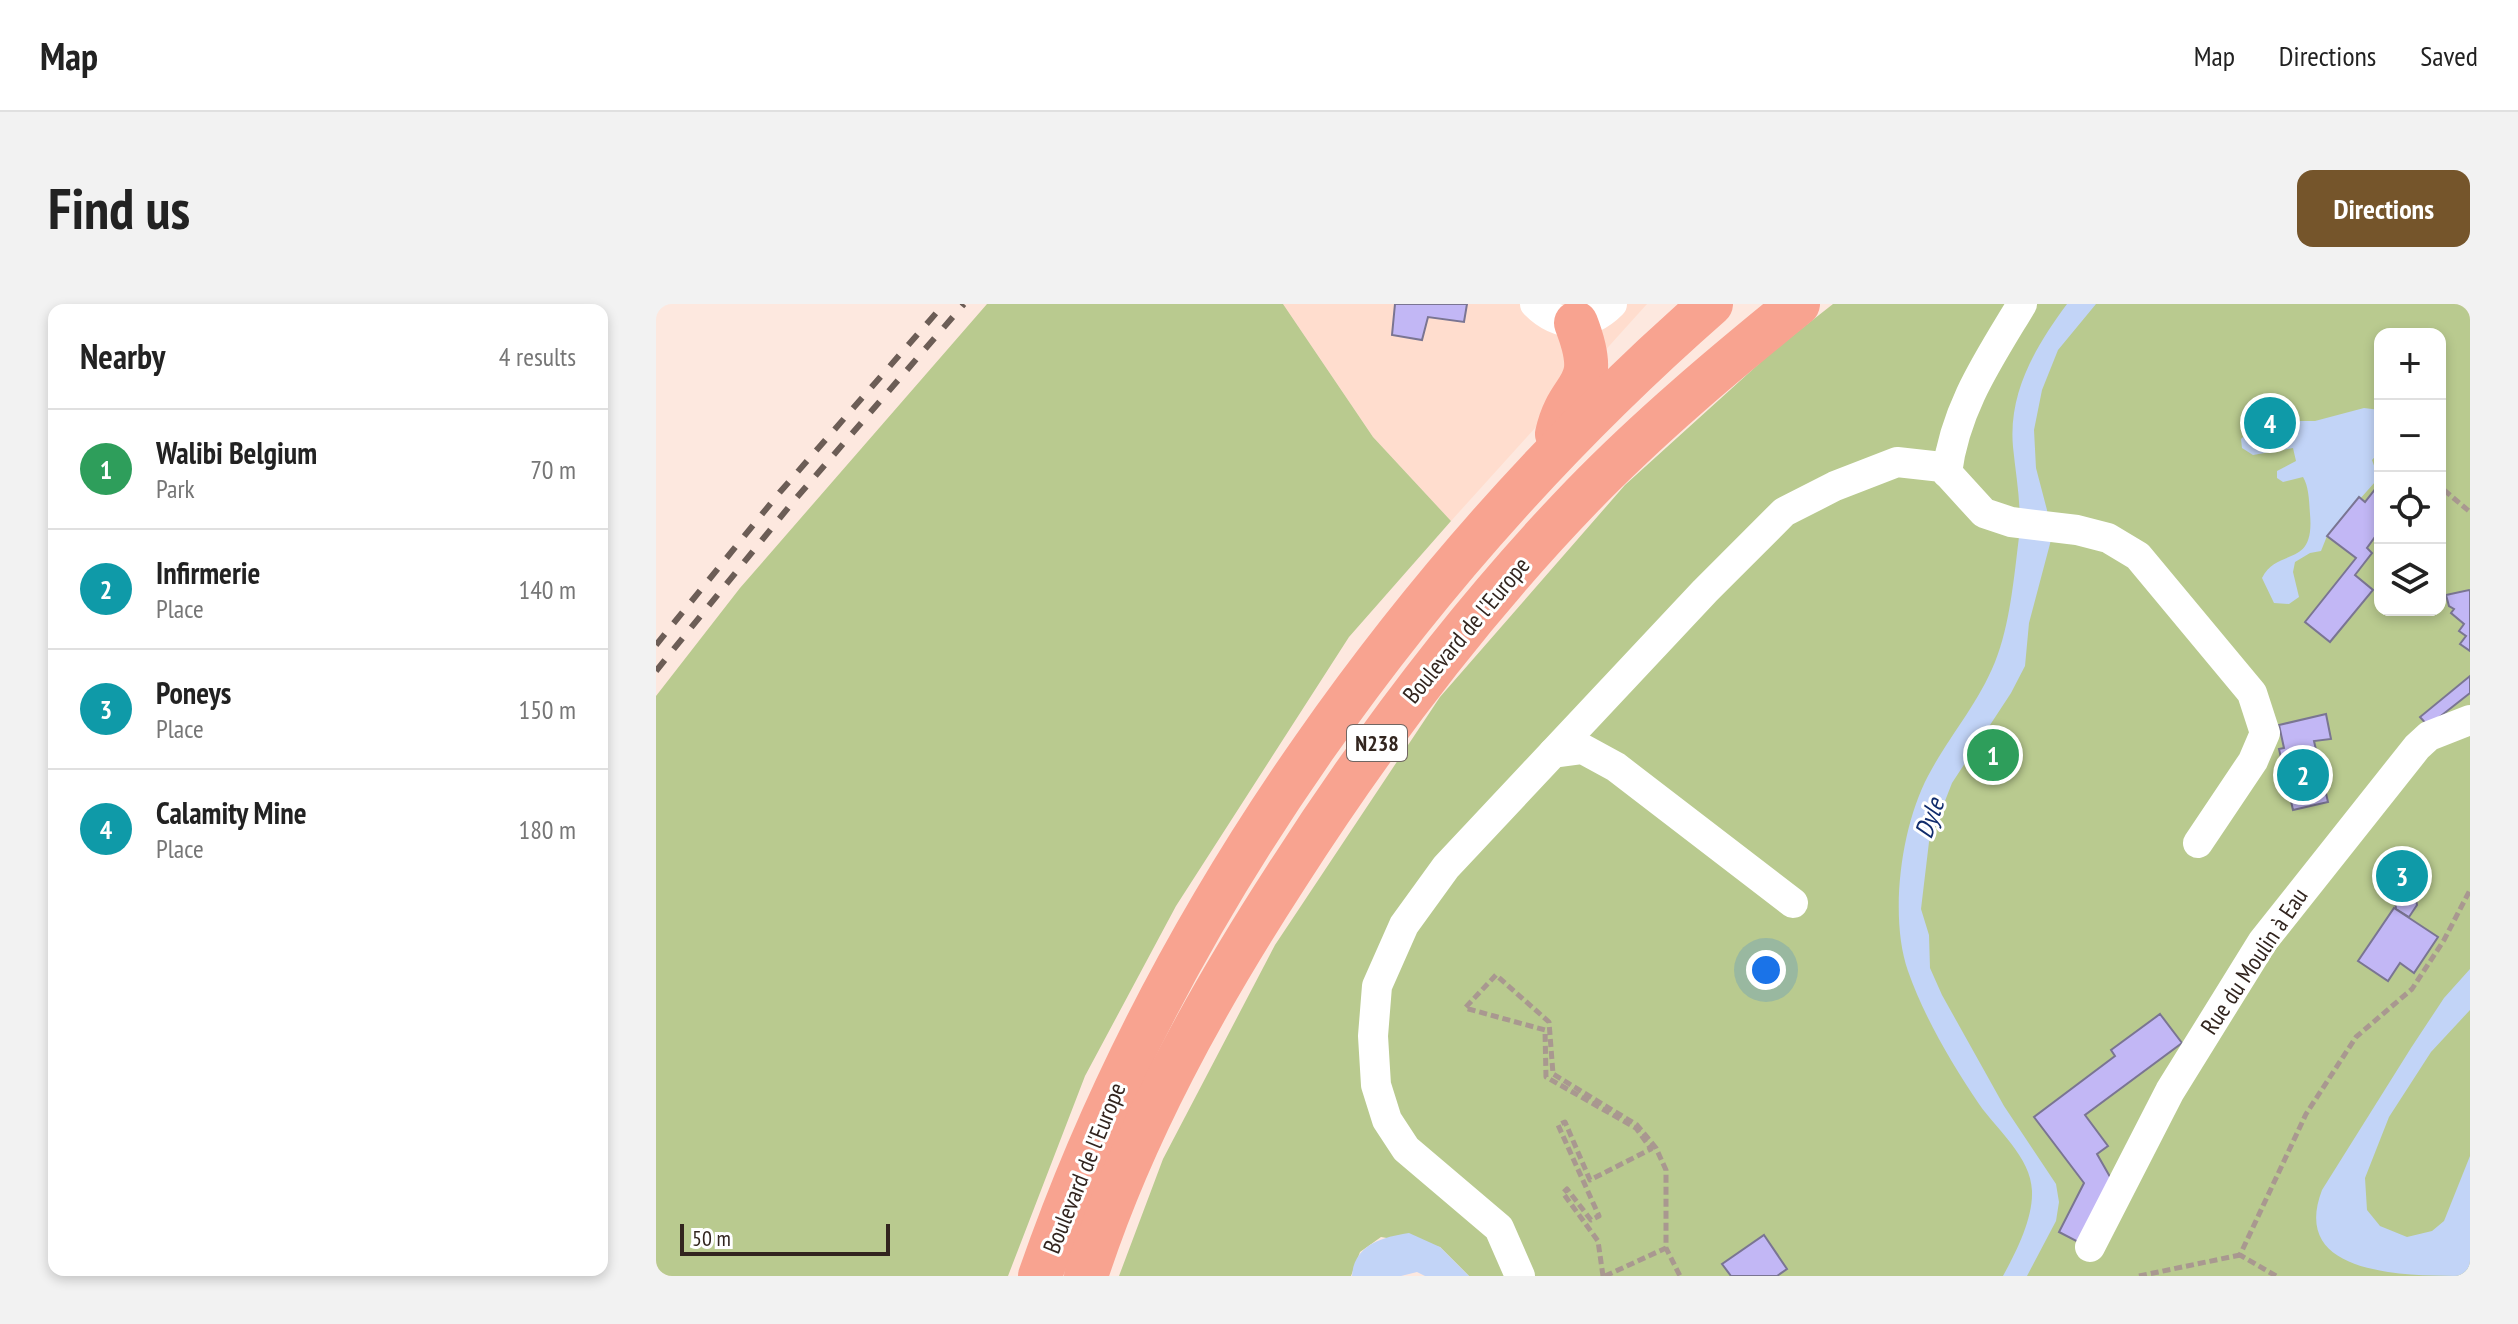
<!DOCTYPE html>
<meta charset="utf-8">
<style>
body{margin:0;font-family:"PT Sans Narrow",sans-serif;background:#f2f2f2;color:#222}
.controls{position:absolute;right:24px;top:24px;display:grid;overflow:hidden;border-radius:16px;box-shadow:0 4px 12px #0003}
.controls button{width:72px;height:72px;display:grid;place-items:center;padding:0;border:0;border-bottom:2px solid #e0e0e0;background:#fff;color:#222;font:40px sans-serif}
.scale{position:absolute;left:24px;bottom:20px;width:210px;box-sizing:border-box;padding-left:8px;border:4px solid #32251f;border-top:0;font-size:22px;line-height:28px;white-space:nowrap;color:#32251f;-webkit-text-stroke:6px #fff;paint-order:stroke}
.you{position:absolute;left:1110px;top:666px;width:28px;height:28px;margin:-20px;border:6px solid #fff;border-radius:50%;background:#1a73e8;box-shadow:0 0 0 12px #1a73e833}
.badge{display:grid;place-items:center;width:52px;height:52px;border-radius:50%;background:#75552b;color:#fff;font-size:26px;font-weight:700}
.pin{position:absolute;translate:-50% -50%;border:4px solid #fff;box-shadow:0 2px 8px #0006}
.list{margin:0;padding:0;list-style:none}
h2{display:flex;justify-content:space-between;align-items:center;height:104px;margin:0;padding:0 32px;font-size:34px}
h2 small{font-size:26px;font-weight:400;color:#767676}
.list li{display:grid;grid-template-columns:52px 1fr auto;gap:24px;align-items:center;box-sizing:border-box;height:120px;padding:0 32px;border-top:2px solid #e0e0e0}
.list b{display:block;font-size:30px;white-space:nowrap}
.list p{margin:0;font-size:26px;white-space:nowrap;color:#767676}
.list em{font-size:26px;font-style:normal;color:#767676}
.icon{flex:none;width:44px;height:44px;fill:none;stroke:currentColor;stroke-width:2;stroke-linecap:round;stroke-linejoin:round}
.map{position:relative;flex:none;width:1814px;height:972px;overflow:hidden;border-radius:16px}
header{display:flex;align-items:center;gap:48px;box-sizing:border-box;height:112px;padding:0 40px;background:#fff;border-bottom:2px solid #e0e0e0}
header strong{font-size:38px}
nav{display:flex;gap:44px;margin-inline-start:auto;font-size:28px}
.intro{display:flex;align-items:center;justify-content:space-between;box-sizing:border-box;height:192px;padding:0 48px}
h1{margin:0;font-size:56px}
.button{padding:20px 36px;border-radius:16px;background:#75552b;color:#fff;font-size:28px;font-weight:700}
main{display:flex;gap:48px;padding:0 48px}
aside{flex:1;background:#fff;border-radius:16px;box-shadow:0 4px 12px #0003}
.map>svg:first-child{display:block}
.built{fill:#ffddce}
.green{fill:#b9ca8f;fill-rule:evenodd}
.water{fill:#c2d4f7}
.building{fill:#c2b7f5;stroke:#7a7592;stroke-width:2}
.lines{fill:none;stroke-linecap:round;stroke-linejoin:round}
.path{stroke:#a99890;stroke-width:5;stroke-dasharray:8 4;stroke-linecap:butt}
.minor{stroke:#fff;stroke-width:30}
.highway{stroke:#f8a390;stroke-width:44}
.rail{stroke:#6c5d56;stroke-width:6;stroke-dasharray:14 14;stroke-linecap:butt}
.labels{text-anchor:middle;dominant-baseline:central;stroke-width:6;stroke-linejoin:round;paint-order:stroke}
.shield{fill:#fff;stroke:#706662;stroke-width:2}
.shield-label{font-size:22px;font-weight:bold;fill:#32251f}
.street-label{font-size:24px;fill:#32251f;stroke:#fff}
.water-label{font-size:26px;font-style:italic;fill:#0f2b6b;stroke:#fff}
</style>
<header>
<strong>Map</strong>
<nav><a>Map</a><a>Directions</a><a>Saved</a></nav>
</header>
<div class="intro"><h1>Find us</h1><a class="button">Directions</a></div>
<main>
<aside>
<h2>Nearby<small>4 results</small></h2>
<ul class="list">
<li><span class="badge" style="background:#2e9e5b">1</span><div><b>Walibi Belgium</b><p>Park</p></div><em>70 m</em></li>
<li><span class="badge" style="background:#0f9aa8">2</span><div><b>Infirmerie</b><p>Place</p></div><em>140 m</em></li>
<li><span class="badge" style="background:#0f9aa8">3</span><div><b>Poneys</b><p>Place</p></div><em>150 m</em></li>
<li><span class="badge" style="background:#0f9aa8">4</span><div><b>Calamity Mine</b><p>Place</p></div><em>180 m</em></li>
</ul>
</aside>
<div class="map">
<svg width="1814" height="972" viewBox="0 0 1814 972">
<rect width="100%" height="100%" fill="#fde8df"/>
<path class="built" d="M627 0H991L795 217 717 133Z"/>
<g class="green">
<path d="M331 0H627L717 133 795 217 693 333 520 602 429 772 352 972H0V392L84 284Z"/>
<path d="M1177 0H1814V972H813L784 943 725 933 704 948 695 972H463L507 855 619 641 784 393 969 181 1116 48ZM1724 30H1784V306H1724Z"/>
</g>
<g class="water">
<path d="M1411 0H1440L1402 46 1386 86 1378 126 1380 164 1391 206 1395 236 1373 319 1369 362 1355 389 1296 479 1273 538 1265 605 1273 631 1274 664 1286 691 1348 802 1400 880 1403 898 1400 917 1371 972H1347C1360 948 1377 915 1376 887 1375 853 1341 826 1323 800 1296 760 1268 713 1252 667 1233 612 1245 523 1272 472 1293 432 1321 402 1339 358 1354 321 1358 273 1363 233 1366 203 1360 173 1357 143 1352 88 1380 42 1411 0Z"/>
<path d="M1708 104 1724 106V147L1716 156 1721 170 1719 178 1671 232 1665 247 1654 249 1639 258 1637 268 1643 293 1633 300 1618 299 1606 274C1622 242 1659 266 1654 210 1653 197 1653 183 1647 173L1627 178 1621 174V167L1640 157 1637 144 1597 151 1586 144 1585 135 1612 109 1642 117H1659Z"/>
<path d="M1814 665V706L1775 748 1733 813 1709 874 1711 906 1724 922 1751 933 1776 927 1788 917 1814 852V972C1747 972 1633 972 1666 886L1755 744 1788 694Z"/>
<path d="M753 929 784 943 813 972H769L761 968 745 972H696C698 941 726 933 753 929Z"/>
</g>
<g class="building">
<path d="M739 0H811L808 18 772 13 766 36 736 31Z"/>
<path d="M1724 179V226L1711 244 1716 249 1699 271 1717 286 1674 338 1649 318 1700 254 1671 232 1703 193 1709 198Z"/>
<path d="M1813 286 1814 287V347L1804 340 1810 332 1803 327 1808 320 1795 309 1798 305 1793 302 1790 291Z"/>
<path d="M1814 372V389L1772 422 1764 413Z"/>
<path d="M1670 410 1675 435 1658 437 1672 498 1637 506 1623 445 1628 444 1623 421Z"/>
<path d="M1753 555 1761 601 1753 613 1740 605 1735 557Z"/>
<path d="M1738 604 1782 633 1758 669 1744 659 1732 677 1702 657Z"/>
<path d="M1504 710 1526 739 1429 811 1452 842 1441 850 1457 878 1426 940 1403 928 1428 879 1378 813 1459 752 1455 746Z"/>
<path d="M1108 931 1131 965 1121 972H1075L1066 960Z"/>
</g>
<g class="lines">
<g class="path">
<path d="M1788 186 1814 208"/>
<path d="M947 972 942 937 907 889 911 885 935 916 943 912 902 821 909 818 934 876 995 845 980 824 890 773 889 726 809 704 840 671 893 718 897 770 981 821 1000 844 1010 866V944L1024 972"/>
<path d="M949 972 1010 944"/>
<path d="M1483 972 1584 951"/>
<path d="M1620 972 1584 951 1650 810 1700 733 1756 685 1788 636 1814 586"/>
</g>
<g class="minor">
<path d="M879 0C903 24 932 24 956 0"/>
<path d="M1291 169C1299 104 1333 55 1366 0"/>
<path d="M897 449 927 445 960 463 1137 599"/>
<path d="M1434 943 1514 787 1607 637 1761 443 1773 432 1814 416"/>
<path d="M864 972 843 924 750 845 731 816 720 781 717 732 721 682 748 621 790 563 1049 287 1128 208 1179 182 1241 158 1286 163 1328 209 1355 218 1421 226 1452 234 1482 252 1596 389 1609 429 1597 457 1542 539"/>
</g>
<g class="highway">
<path d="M901 130C913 75 947 89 920 19"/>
<path d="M384 972C512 603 762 257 1055 0"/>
<path d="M430 972C476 830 549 698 630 573 717 437 814 308 927 191 993 123 1068 60 1142 0"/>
</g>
<g class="rail">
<path d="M0 341 124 188 288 0"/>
<path d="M0 367 136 199 308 0"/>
</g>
</g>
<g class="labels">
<rect class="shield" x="691" y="421" width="60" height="36" rx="6"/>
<g class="shield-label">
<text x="721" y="439">N238</text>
</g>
<g class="street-label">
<text transform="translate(810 326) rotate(-50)">Boulevard de l'Europe</text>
<text transform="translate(1598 657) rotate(-56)">Rue du Moulin à Eau</text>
<text transform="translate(428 864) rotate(-68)">Boulevard de l'Europe</text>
</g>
<g class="water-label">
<text transform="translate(1273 514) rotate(-70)">Dyle</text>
</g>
</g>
</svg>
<div class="controls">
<button>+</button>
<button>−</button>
<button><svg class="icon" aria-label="locate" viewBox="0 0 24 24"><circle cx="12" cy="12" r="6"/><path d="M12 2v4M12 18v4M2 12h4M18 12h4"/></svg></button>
<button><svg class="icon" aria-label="layers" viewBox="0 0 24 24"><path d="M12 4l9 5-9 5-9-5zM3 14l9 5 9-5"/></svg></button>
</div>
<div class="scale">50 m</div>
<div class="you"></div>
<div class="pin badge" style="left:1337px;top:451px;background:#2e9e5b">1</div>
<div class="pin badge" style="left:1647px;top:471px;background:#0f9aa8">2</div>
<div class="pin badge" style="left:1746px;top:572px;background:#0f9aa8">3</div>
<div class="pin badge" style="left:1614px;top:119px;background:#0f9aa8">4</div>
</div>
</main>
